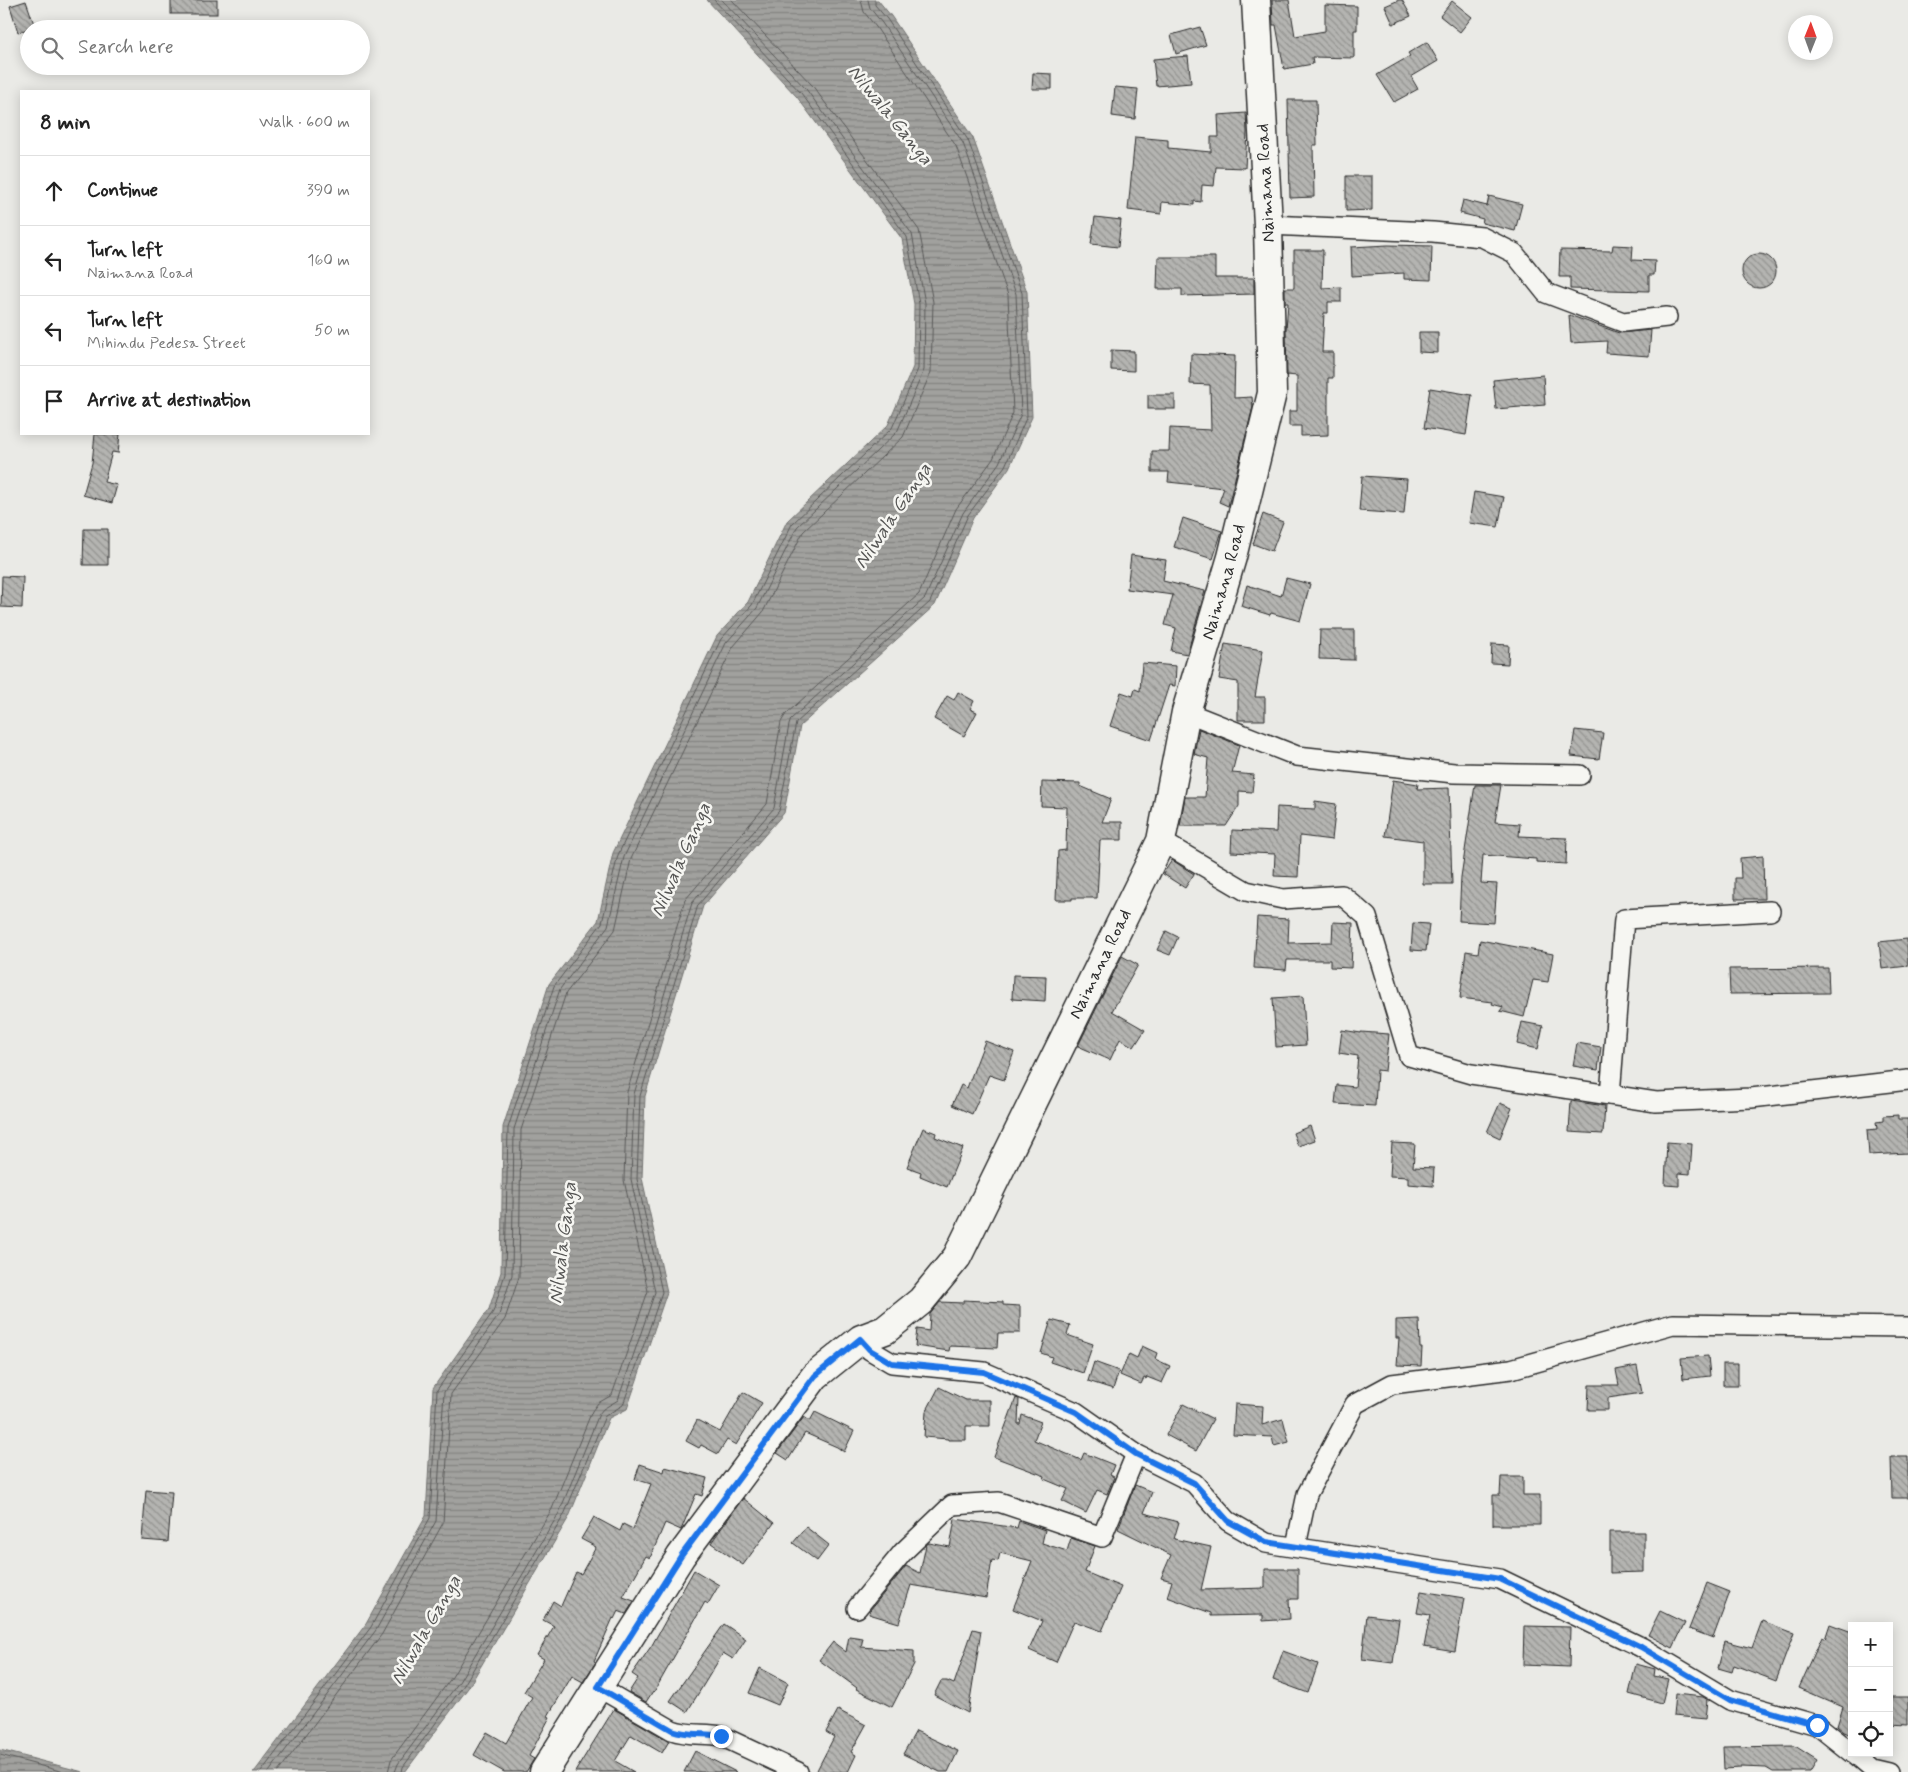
<!DOCTYPE html>
<meta charset="utf-8">
<style>
body{margin:0;font-family:Mynerve,sans-serif;background:#f2f2f2;color:#222}
.controls{position:absolute;right:15px;bottom:15px;display:grid;overflow:hidden;border-radius:0px;box-shadow:0 2px 12px #0003}
.controls button{width:45px;height:45px;display:grid;place-items:center;padding:0;border:0;border-bottom:1px solid #e0e0e0;background:#fff;color:#222;font:25px sans-serif}
.compass{position:absolute;left:1788px;top:15px;width:45px;height:45px;border-radius:50%;background:#fff;box-shadow:0 2px 12px #0003;rotate:1deg}
.stop{position:absolute;width:15px;height:15px;margin:-11px;border:4px solid #1a73e8;border-radius:50%;background:#fff}
.stop.end{background:#1a73e8;border-color:#fff;box-shadow:0 1px 5px #0008}
.list{margin:0;padding:0;list-style:none}
h2{display:flex;justify-content:space-between;align-items:center;height:65px;margin:0;padding:0 20px;font-size:21px}
h2 small{font-size:16px;font-weight:400;color:#767676}
.list li{display:grid;grid-template-columns:32px 1fr auto;gap:15px;align-items:center;box-sizing:border-box;height:70px;padding:0 20px;border-top:1px solid #e0e0e0}
.list b{display:block;font-size:19px;white-space:nowrap}
.list p{margin:0;font-size:16px;white-space:nowrap;color:#767676}
.list em{font-size:16px;font-style:normal;color:#767676}
.icon{flex:none;width:28px;height:28px;fill:none;stroke:currentColor;stroke-width:2;stroke-linecap:round;stroke-linejoin:round}
.map{position:relative;flex:none;width:1908px;height:1772px;overflow:hidden}
.search{position:absolute;background:#fff;box-shadow:0 2px 12px #0003;left:20px;top:20px;width:350px;height:55px;display:flex;align-items:center;gap:12px;box-sizing:border-box;padding:0 18px;border-radius:28px;color:#767676;font-size:19px}
.panel{position:absolute;background:#fff;box-shadow:0 2px 12px #0003;left:20px;top:90px;width:350px;height:345px;border-radius:0px}
.map>svg:first-child{display:block}
.water{fill:url(#water-rules);stroke:#727270}
.lines{fill:none;stroke-linecap:round;stroke-linejoin:round}
.shore{stroke:#5a5a59;stroke-width:1}
.building{fill:url(#building-back-hatch);stroke:#2b2b2b}
.street-casing{stroke:#2b2b2b;stroke-width:22}
.secondary-casing{stroke:#2b2b2b;stroke-width:31}
.street{stroke:#f6f6f2;stroke-width:19}
.secondary{stroke:#f6f6f2;stroke-width:28}
.route{stroke:#1a73e8;stroke-width:6}
.labels{text-anchor:middle;dominant-baseline:central;stroke-width:5;stroke-linejoin:round;paint-order:stroke}
.street-label{font-size:18px;fill:#2b2b2b;stroke:#f6f6f2}
.water-label{font-size:19px;font-style:italic;fill:#545453;stroke:#f6f6f2}
</style>
<div class="map">
<svg width="1908" height="1772" viewBox="0 0 1908 1772">
<defs>
<pattern id="water-rules" width="6" height="5" patternUnits="userSpaceOnUse" patternTransform="scale(1.25)"><rect width="6" height="5" fill="#a1a19e"/><path d="M0 2.5h6" fill="none" stroke="#838381"/></pattern>
<pattern id="building-back-hatch" width="6" height="6" patternUnits="userSpaceOnUse" patternTransform="scale(1.25)"><rect width="6" height="6" fill="#b4b4b1"/><path d="M-1 5l2 2M0 0l6 6M5-1l2 2" fill="none" stroke="#939390"/></pattern>
</defs>
<rect width="100%" height="100%" fill="#eaeae6"/>
<filter id="ink" filterUnits="userSpaceOnUse"><feTurbulence type="fractalNoise" baseFrequency=".02" numOctaves="2"/><feDisplacementMap in="SourceGraphic" scale="10" xChannelSelector="R" yChannelSelector="G"/><feConvolveMatrix kernelMatrix="1 2 1 2 8 2 1 2 1" color-interpolation-filters="sRGB"/></filter>
<g filter="url(#ink)">
<g class="water">
<path d="M707 0H878L891 16 973 138 1027 292 1032 417 1009 468 973 518 935 605 800 726 784 813 703 906 645 1096 642 1178 667 1292 627 1409 609 1418 569 1517 468 1688 405 1772H253L255 1771 366 1624 426 1516 433 1388 489 1309 501 1272 503 1127 549 984 598 921 613 853 717 636 748 602 787 521 888 425 913 367 914 304 902 239 797 97Z"/>
<path d="M0 1750 83 1772H0Z"/>
</g>
<g class="lines">
<g class="shore">
<path d="M0 1755 64 1772"/>
<path d="M261 1772 371 1627 430 1518 437 1390 493 1312 505 1274 508 1128 554 986 602 923 618 855 721 639 752 605 792 524 892 428 918 369 919 304 907 237 801 93 714 0"/>
<path d="M269 1772 376 1630 436 1521 444 1392 499 1315 512 1275 514 1129 560 989 608 926 624 857 726 643 757 608 797 527 897 432 924 370 925 303 912 234 806 89 722 0"/>
<path d="M278 1772 382 1634 443 1523 451 1394 505 1319 519 1277 521 1130 566 993 615 930 631 859 733 647 763 612 803 532 903 437 931 372 933 302 919 230 812 85 732 0"/>
<path d="M388 1772 391 1760 452 1677 552 1509 592 1411 598 1403 612 1395 648 1291 624 1180 627 1092 685 900 767 804 781 722 786 714 919 594 956 509 993 459 1013 413 1008 295 956 146 876 27 864 12 861 0"/>
<path d="M395 1772 398 1764 459 1682 559 1513 599 1414 603 1409 618 1400 655 1292 631 1179 634 1094 692 903 774 808 789 725 791 719 925 598 963 513 999 463 1021 414 1016 294 963 143 882 23 870 8 868 0"/>
<path d="M402 1772 403 1767 464 1685 564 1515 605 1416 623 1405 662 1292 637 1179 640 1096 698 905 779 811 796 723 930 602 968 515 1005 466 1027 416 1022 293 968 140 887 19 875 5V0"/>
</g>
</g>
<g class="building">
<rect x="171" y="0" width="46" height="14"/>
<path d="M1272 0H1289L1295 36 1325 31V5L1357 6V30H1354V58L1312 57 1313 64 1284 69 1276 25H1273Z"/>
<path d="M1399 0H1402L1411 16 1393 24 1385 6Z"/>
<path d="M26 1 35 27 18 32 10 6Z"/>
<path d="M1452 1 1472 17 1460 32 1440 16Z"/>
<path d="M1200 27 1206 45 1176 54 1171 35Z"/>
<path d="M1427 42 1438 61 1411 77 1418 89 1394 102 1377 75 1410 56 1408 53Z"/>
<path d="M1188 56 1191 83 1156 86 1153 59Z"/>
<path d="M1033 73 1052 74V89H1032Z"/>
<path d="M1115 87 1138 89 1135 119 1112 116Z"/>
<path d="M1288 100H1316L1317 145H1313L1314 197 1290 198Z"/>
<path d="M1246 113 1247 132 1245 168 1216 167 1214 186 1202 185 1201 202 1194 201V205L1162 202 1161 214 1128 210 1135 137 1168 140V148L1211 152V137H1219L1218 115Z"/>
<path d="M1346 176H1372V210L1346 211Z"/>
<path d="M1489 196 1522 204 1515 231 1482 223 1483 219 1460 213 1463 200 1487 206Z"/>
<path d="M1095 217 1121 220 1118 247 1091 244Z"/>
<path d="M1388 245 1432 246 1431 280 1404 279V273L1352 276 1351 247Z"/>
<path d="M1613 245 1633 246 1632 260 1655 261 1654 275H1649V291L1570 289V277H1559L1560 250 1612 251Z"/>
<path d="M1294 250H1323L1322 288 1341 287V302H1328V313H1324L1322 352H1333V378H1328V435L1301 436V426H1289V411H1297V376L1287 375 1286 330 1288 303H1285V288H1294Z"/>
<circle cx="1759" cy="271" r="17"/>
<path d="M1158 257H1215V278H1254V294L1182 296V289H1157Z"/>
<path d="M1569 315 1619 333 1651 330 1649 356 1606 353 1607 341 1571 343Z"/>
<path d="M1419 332H1438V353L1419 352Z"/>
<path d="M1111 350 1134 351V371L1111 370Z"/>
<path d="M1191 354 1235 356 1234 398 1252 397 1253 407 1228 506 1219 502 1224 488 1168 482 1169 472H1152V451H1169L1170 428 1211 430 1210 385 1190 384Z"/>
<path d="M1543 375 1545 405 1496 409 1493 380Z"/>
<path d="M1430 388 1472 395 1466 435 1424 428Z"/>
<rect x="1148" y="395" width="27" height="14"/>
<path d="M95 434H120L118 453 112 452 104 482 117 485 112 503 83 495 92 463Z"/>
<path d="M1362 476 1407 479 1404 514 1359 511Z"/>
<path d="M1474 492 1504 497 1498 527 1469 523Z"/>
<path d="M1263 514 1283 522 1272 551 1253 544Z"/>
<path d="M1183 518 1222 531 1213 559 1174 547Z"/>
<path d="M84 529H108V565H83Z"/>
<path d="M1131 555 1166 560 1163 581 1205 591 1187 654 1171 651 1176 628 1165 625 1173 595 1127 589Z"/>
<path d="M2 576 23 577 22 608 1 607Z"/>
<path d="M1286 578 1310 584 1300 621 1271 613 1270 615 1241 606 1247 585 1281 596Z"/>
<path d="M1320 630H1354V660L1319 659Z"/>
<path d="M1225 644 1263 650 1255 697H1265V720H1238V682L1219 679Z"/>
<path d="M1492 644 1509 645 1508 664 1491 663Z"/>
<path d="M1142 663 1176 666 1175 686 1169 685 1151 740 1110 726 1121 692 1133 696 1135 689 1140 691Z"/>
<path d="M958 692 974 701 970 709 977 712 964 736 934 719 947 696 954 700Z"/>
<path d="M1199 729 1239 745 1232 773 1254 775 1252 792 1239 791V806L1226 826H1180L1185 797H1205L1208 758 1194 754Z"/>
<path d="M1575 730 1603 733 1599 759 1571 756Z"/>
<path d="M1393 780 1418 784 1417 789 1449 788 1452 884H1423V841L1385 836Z"/>
<path d="M1042 782 1080 783V786L1111 799 1102 822H1122V840H1100L1097 898H1072V900H1056L1058 851 1066 850 1067 807 1041 806Z"/>
<path d="M1475 785H1501L1495 822 1520 824 1519 836 1567 838 1566 864 1536 862V859L1483 855 1481 883 1497 884 1494 923 1459 921 1461 877Z"/>
<path d="M1315 801 1336 804 1332 840 1300 836 1298 877 1274 876 1275 854 1231 852 1232 830 1276 832 1277 807 1315 809Z"/>
<path d="M1763 856 1764 899H1735V878H1741L1740 858Z"/>
<path d="M1172 860 1194 874 1185 888 1163 874Z"/>
<path d="M1257 917 1289 919 1288 943 1332 942 1333 922 1353 923 1351 968 1330 967V960H1287L1286 970 1254 968Z"/>
<path d="M1413 923 1429 924 1426 951 1411 950Z"/>
<path d="M1166 931 1178 937 1170 955 1157 950Z"/>
<path d="M1907 939 1908 966 1882 969 1879 942Z"/>
<path d="M1480 940 1553 954 1548 982 1533 980 1524 1017 1500 1011 1503 1007 1492 1004 1493 1002 1460 998 1466 951 1478 953Z"/>
<path d="M1122 956 1138 965 1112 1011 1145 1030 1134 1047 1120 1039 1110 1060 1078 1046Z"/>
<path d="M1828 968 1829 993 1730 994 1729 969Z"/>
<path d="M1013 975 1046 976 1045 1001 1012 999Z"/>
<path d="M1303 996 1306 1045 1276 1047 1273 998Z"/>
<path d="M1522 1022 1543 1026 1538 1049 1517 1044Z"/>
<path d="M1342 1030 1361 1033V1032L1389 1034 1385 1071 1377 1070 1375 1106 1335 1104 1337 1085 1355 1087 1358 1056 1339 1053Z"/>
<path d="M985 1041 1014 1052 1004 1080 989 1075 972 1114 952 1105 961 1085 967 1088Z"/>
<path d="M1577 1043 1601 1047 1598 1070 1573 1066Z"/>
<path d="M1571 1101 1605 1106 1603 1134 1569 1132Z"/>
<path d="M1500 1103 1512 1108 1500 1138 1487 1132Z"/>
<path d="M1898 1115V1119H1908V1153L1869 1155 1867 1130 1877 1129 1876 1122 1883 1121V1116Z"/>
<path d="M1310 1126 1315 1140 1298 1146 1293 1133Z"/>
<path d="M923 1128 936 1133 935 1137 963 1148 947 1187 920 1176 921 1172 907 1167Z"/>
<path d="M1667 1142 1692 1144 1690 1174 1679 1173V1186L1665 1185Z"/>
<path d="M1392 1143 1415 1144 1413 1167 1434 1168 1433 1186 1408 1184V1177L1390 1176Z"/>
<path d="M963 1300 1003 1302V1305L1020 1306V1333H998L997 1348 950 1346 949 1351 915 1346 917 1329 929 1331 930 1314 940 1302 963 1303Z"/>
<path d="M1419 1319 1420 1348H1422L1421 1366 1397 1365 1399 1338H1396V1320Z"/>
<path d="M1051 1320 1070 1325 1067 1335 1093 1344 1083 1373 1050 1362 1052 1357 1041 1353Z"/>
<path d="M1142 1346 1157 1353 1155 1359 1170 1366 1162 1383 1147 1377 1146 1379 1144 1378 1141 1384 1120 1375 1129 1354 1137 1358Z"/>
<path d="M1708 1356 1710 1376 1683 1379 1681 1358Z"/>
<path d="M1094 1362 1119 1371 1113 1389 1088 1381Z"/>
<rect x="1723" y="1364" width="15" height="21"/>
<path d="M1637 1366 1642 1393 1608 1398V1410H1588L1589 1385H1619L1616 1370Z"/>
<path d="M939 1387 966 1400H990V1426H966V1440H948V1439L924 1437 926 1412Z"/>
<path d="M743 1392 762 1403 736 1445 727 1440 718 1454 701 1445 699 1448 686 1441 697 1420 720 1432Z"/>
<path d="M1016 1398 1019 1399 1018 1424H1020L1022 1415 1041 1422 1034 1440 1081 1460 1084 1453 1114 1465 1110 1475 1114 1477 1107 1494 1097 1490 1086 1513 1062 1501 1068 1489 1044 1479 1045 1476 994 1457Z"/>
<path d="M1183 1404 1213 1419 1196 1451 1166 1435Z"/>
<path d="M1235 1404 1263 1406 1262 1425 1283 1419 1289 1442 1274 1446 1272 1437 1233 1435Z"/>
<path d="M815 1412 854 1431 844 1452 837 1447 805 1433 788 1460 777 1453 804 1417 810 1421Z"/>
<path d="M1891 1457H1908V1498H1892Z"/>
<path d="M640 1464 664 1472 665 1467 707 1478 702 1496 696 1494 681 1530 665 1523 650 1558 646 1556 623 1597 634 1601 626 1614 618 1611 614 1619 613 1618 594 1661 596 1662 583 1682 572 1676 548 1716 550 1717 529 1756 534 1759 526 1772H504L474 1755 487 1732 506 1743 532 1697 524 1692 544 1659 537 1655 554 1626 543 1620 553 1601 561 1606 576 1572 581 1574 596 1547 581 1539 594 1517 620 1531 623 1524 633 1529 651 1484 635 1479Z"/>
<path d="M1501 1477H1523V1495H1540V1525H1493V1495H1500Z"/>
<path d="M1135 1485 1152 1492 1144 1513 1179 1522 1174 1539 1211 1547 1201 1590 1265 1588V1569H1298V1599H1289L1290 1619 1263 1621V1615L1211 1616V1613L1167 1597 1172 1581 1161 1578 1171 1555 1118 1529Z"/>
<path d="M146 1490 172 1492 168 1542 142 1540Z"/>
<path d="M743 1498 774 1523 743 1565 711 1543Z"/>
<path d="M955 1519 1017 1528 1019 1521 1045 1530 1042 1543 1067 1551 1071 1538 1095 1546 1085 1572 1121 1587 1102 1631 1074 1621 1056 1662 1029 1650 1042 1621 1013 1609 1032 1561 1000 1553 998 1561 992 1560 986 1598 911 1585 899 1623 869 1614 870 1610 906 1566 920 1573 926 1545 929 1543 950 1547Z"/>
<path d="M806 1527 829 1545 817 1561 793 1543Z"/>
<path d="M1610 1532H1644V1572L1610 1573Z"/>
<path d="M694 1570 719 1585 708 1604 705 1602 654 1692 653 1691 646 1702 629 1692 638 1678 632 1674 652 1645Z"/>
<path d="M1707 1583 1730 1592 1713 1638 1689 1629Z"/>
<path d="M1421 1591 1464 1598 1455 1652 1424 1647 1430 1615 1417 1613Z"/>
<path d="M1660 1611 1685 1623 1673 1648 1648 1635Z"/>
<path d="M1367 1615 1399 1619 1393 1663 1362 1659Z"/>
<path d="M1762 1621 1794 1633 1776 1681 1734 1665 1732 1672 1718 1668 1725 1641 1752 1648Z"/>
<path d="M724 1624 746 1639 733 1659 723 1653 687 1712 670 1701Z"/>
<path d="M1830 1624 1852 1632V1735L1844 1732 1837 1726 1843 1707 1799 1688 1822 1637 1825 1639Z"/>
<path d="M1524 1626 1570 1627 1569 1667 1523 1665Z"/>
<path d="M973 1629 981 1631 968 1713 934 1695 941 1681H947L954 1684Z"/>
<path d="M849 1636 863 1638 861 1647 914 1651V1664L892 1707 856 1689 857 1688 819 1660 833 1642 846 1652Z"/>
<path d="M1283 1651 1318 1664 1308 1693 1273 1680Z"/>
<path d="M1636 1664 1655 1669 1654 1676 1668 1679 1662 1703 1629 1694Z"/>
<path d="M760 1668 788 1683 778 1705 749 1693Z"/>
<path d="M1675 1694 1703 1697 1708 1700 1706 1719 1673 1716Z"/>
<path d="M1889 1697H1908V1725L1889 1724Z"/>
<path d="M614 1709 669 1741 662 1753 631 1735 615 1761 634 1772H575Z"/>
<path d="M838 1710 866 1725 851 1752 856 1755 848 1772H816L834 1737 826 1732Z"/>
<path d="M916 1731 958 1751 948 1772H940L903 1754Z"/>
<path d="M1795 1746 1817 1760 1810 1772H1773L1766 1768 1741 1767V1768L1724 1769 1723 1747Z"/>
<path d="M695 1751 736 1772H684Z"/>
</g>
<g class="lines">
<defs>
<g id="street">
<path d="M1268 225 1433 232 1482 237 1514 253 1546 293 1623 322 1667 317"/>
<path d="M1186 712 1297 756 1454 773 1580 775"/>
<path d="M1161 841 1246 891 1283 899 1342 895 1367 917 1409 1056 1471 1074 1656 1102 1751 1098 1908 1080"/>
<path d="M1610 1095 1624 919 1770 911"/>
<path d="M861 1339 870 1350 892 1363 984 1372 1076 1412 1136 1454 1194 1483 1228 1521 1266 1543 1500 1579 1641 1647 1730 1700 1817 1725 1852 1753"/>
<path d="M1296 1546 1307 1494 1355 1404 1392 1384 1511 1369 1673 1324 1908 1327"/>
<path d="M857 1608 903 1552 952 1505 999 1502 1102 1537 1136 1454"/>
<path d="M598 1687 672 1730C688 1736 705 1733 721 1736L798 1772"/>
<path d="M1853 1753 1871 1768 1888 1772"/>
</g>
<g id="secondary">
<path id="s1" d="M544 1772 681 1556 815 1376 861 1339 885 1330 921 1301 957 1257 1161 841 1186 712 1232 557 1272 393 1268 225 1256 0"/>
</g>
</defs>
<use href="#street" class="street-casing"/>
<use href="#secondary" class="secondary-casing"/>
<use href="#street" class="street"/>
<use href="#secondary" class="secondary"/>
</g>
</g>
<g class="lines" filter="url(#ink)">
<path class="route" d="M721 1736C705 1733 688 1736 672 1730L598 1687 681 1556 815 1376 860 1339 870 1350 892 1363 984 1372 1076 1412 1136 1454 1194 1483 1228 1521 1266 1542 1500 1579 1641 1647 1730 1700 1817 1725"/>
</g>
<g class="labels">
<g class="street-label">
<text transform="translate(1266 183) rotate(-93)">Naimana Road</text>
<text stroke="none"><textPath href="#s1" startOffset="1398">Naimana Road</textPath></text>
<text stroke="none"><textPath href="#s1" startOffset="994">Naimana Road</textPath></text>
</g>
<g class="water-label">
<text transform="translate(890 115) rotate(51)">Nilwala Ganga</text>
<text transform="translate(893 516) rotate(-56)">Nilwala Ganga</text>
<text transform="translate(681 860) rotate(-66)">Nilwala Ganga</text>
<text transform="translate(563 1243) rotate(-83)">Nilwala Ganga</text>
<text transform="translate(426 1630) rotate(-60)">Nilwala Ganga</text>
</g>
</g>
</svg>
<div class="controls">
<button>+</button>
<button>−</button>
<button><svg class="icon" aria-label="locate" viewBox="0 0 24 24"><circle cx="12" cy="12" r="6"/><path d="M12 2v4M12 18v4M2 12h4M18 12h4"/></svg></button>
</div>
<svg class="compass" viewBox="-18 -18 36 36"><path d="M0-13l5 13h-10z" fill="#e53935"/><path d="M0 13l5-13h-10z" fill="#767676"/></svg>
<div class="stop" style="left:1817px;top:1725px"></div>
<div class="stop end" style="left:721px;top:1736px"></div>
<div class="search"><svg class="icon" aria-label="search" viewBox="0 0 24 24"><circle cx="10" cy="10" r="6"/><path d="M15 15l6 6"/></svg>Search here</div>
<section class="panel">
<h2>8 min<small>Walk · 600 m</small></h2>
<ul class="list">
<li><svg class="icon" aria-label="ahead" viewBox="0 0 24 24"><path d="M12 20V5M6 11l6-6 6 6"/></svg><div><b>Continue</b></div><em>390 m</em></li>
<li><svg class="icon" aria-label="left" viewBox="0 0 24 24"><path d="M17 20v-9H6M10 6l-5 5 5 5"/></svg><div><b>Turn left</b><p>Naimana Road</p></div><em>160 m</em></li>
<li><svg class="icon" aria-label="left" viewBox="0 0 24 24"><path d="M17 20v-9H6M10 6l-5 5 5 5"/></svg><div><b>Turn left</b><p>Mihindu Pedesa Street</p></div><em>50 m</em></li>
<li><svg class="icon" aria-label="arrive" viewBox="0 0 24 24"><path d="M6 21V4h12l-3 4 3 4H6"/></svg><div><b>Arrive at destination</b></div></li>
</ul>
</section>
</div>
